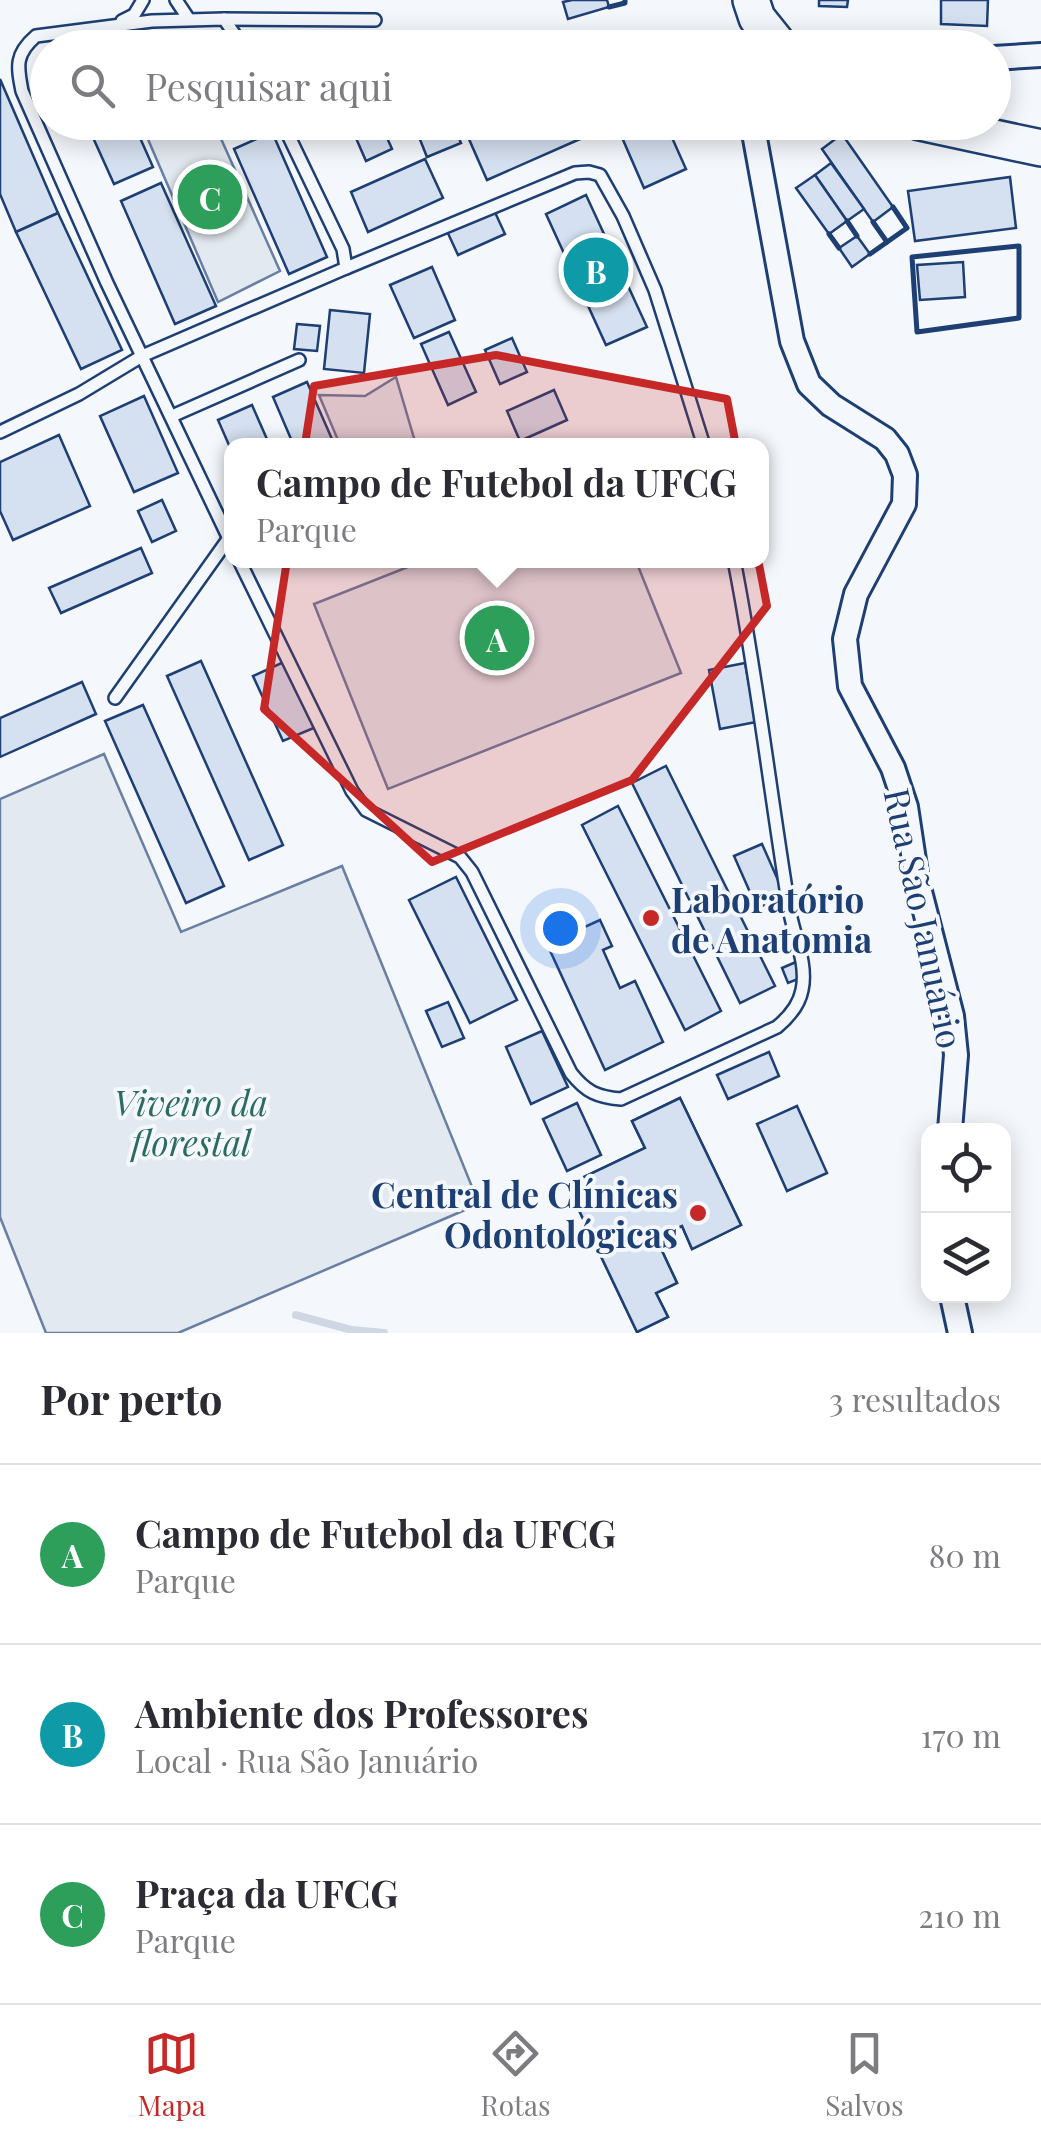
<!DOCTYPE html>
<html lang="pt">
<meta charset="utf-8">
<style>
body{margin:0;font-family:"Playfair Display",serif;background:#f2f2f3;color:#2b2b33}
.controls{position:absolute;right:30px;bottom:30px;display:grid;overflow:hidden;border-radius:20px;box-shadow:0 5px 25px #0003}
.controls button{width:90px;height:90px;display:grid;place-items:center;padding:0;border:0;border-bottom:2px solid #e1e1e2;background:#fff;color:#2b2b33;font:50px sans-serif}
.you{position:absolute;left:560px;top:928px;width:35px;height:35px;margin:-25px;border:8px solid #fff;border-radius:50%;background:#1a73e8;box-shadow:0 0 0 15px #1a73e833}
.badge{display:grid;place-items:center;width:65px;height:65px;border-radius:50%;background:#c62828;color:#fff;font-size:32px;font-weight:700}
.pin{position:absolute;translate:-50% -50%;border:5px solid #fff;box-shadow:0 2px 10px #0006}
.popup{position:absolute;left:224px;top:438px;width:545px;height:130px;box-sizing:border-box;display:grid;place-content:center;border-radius:20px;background:#fff;filter:drop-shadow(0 2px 8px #0005);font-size:32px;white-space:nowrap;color:#7c7c81}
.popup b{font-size:38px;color:#2b2b33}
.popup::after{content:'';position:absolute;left:50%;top:100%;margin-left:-20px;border:20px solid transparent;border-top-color:#fff}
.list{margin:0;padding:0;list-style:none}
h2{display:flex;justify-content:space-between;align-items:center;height:130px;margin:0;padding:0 40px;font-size:42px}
h2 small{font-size:32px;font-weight:400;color:#7c7c81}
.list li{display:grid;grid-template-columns:65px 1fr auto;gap:30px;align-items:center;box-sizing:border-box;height:180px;padding:0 40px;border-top:2px solid #e1e1e2}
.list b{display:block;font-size:38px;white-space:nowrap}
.list p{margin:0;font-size:32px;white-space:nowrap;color:#7c7c81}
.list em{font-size:32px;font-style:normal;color:#7c7c81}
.icon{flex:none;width:55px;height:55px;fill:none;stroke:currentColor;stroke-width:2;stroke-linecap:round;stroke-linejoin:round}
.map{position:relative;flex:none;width:1041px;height:1333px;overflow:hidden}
.search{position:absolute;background:#fff;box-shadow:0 5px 25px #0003;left:30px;right:30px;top:30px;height:110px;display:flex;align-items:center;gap:25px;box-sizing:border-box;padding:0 35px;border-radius:55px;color:#7c7c81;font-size:38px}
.sheet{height:670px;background:#fff}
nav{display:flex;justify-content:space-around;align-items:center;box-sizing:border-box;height:140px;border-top:2px solid #e1e1e2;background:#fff;font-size:28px;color:#7c7c81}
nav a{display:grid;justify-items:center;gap:5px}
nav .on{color:#c62828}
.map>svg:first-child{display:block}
.green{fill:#e3e9f0;stroke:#687fa3;stroke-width:2.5}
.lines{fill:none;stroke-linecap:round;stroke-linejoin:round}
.stream{stroke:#cfd7e4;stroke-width:8}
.building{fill:#d5e0f0;stroke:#1d3f73;stroke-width:2.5;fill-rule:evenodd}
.service-casing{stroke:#1d3f73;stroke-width:16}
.minor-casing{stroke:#1d3f73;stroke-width:28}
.primary-casing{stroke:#1d3f73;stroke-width:40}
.service{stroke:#f4f7fb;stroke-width:11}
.minor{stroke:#f4f7fb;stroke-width:22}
.primary{stroke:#f4f7fb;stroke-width:35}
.wall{stroke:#1d3f73;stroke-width:5}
.marked{fill:#c62828;fill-opacity:0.2;stroke:#c62828;stroke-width:8;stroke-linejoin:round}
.poi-dot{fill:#c62828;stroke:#f4f7fb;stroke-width:4}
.labels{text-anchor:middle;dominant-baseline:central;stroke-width:8;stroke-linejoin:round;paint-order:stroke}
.poi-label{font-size:35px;font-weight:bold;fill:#1d3f73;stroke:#f4f7fb;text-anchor:start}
.street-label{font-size:35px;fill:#1d3f73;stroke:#f4f7fb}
.park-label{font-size:35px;font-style:italic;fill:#2c6c60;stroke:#f4f7fb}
</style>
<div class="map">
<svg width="1041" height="1333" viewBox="0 0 1041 1333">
<rect width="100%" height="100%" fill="#f4f7fb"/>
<g class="green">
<path d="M141 123H214L280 271 218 302Z"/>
<path d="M396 377 416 445H340L319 395 365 396Z"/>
<path d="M423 561H636L681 673 388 789 314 604Z"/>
<path d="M104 754 181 932 342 866 479 1204 178 1333H46L0 1217V799Z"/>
</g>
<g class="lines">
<path class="stream" d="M296 1315 352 1330 384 1333"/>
</g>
<g class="building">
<path d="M572 0H607L609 7 568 19 563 2Z"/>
<path d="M819 0H848L847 7 819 6Z"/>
<path d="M941 0H988L987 26 941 24Z"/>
<path d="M0 79 58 213 16 232 0 194Z"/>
<path d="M86 122H133L153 167 114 184Z"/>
<path d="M223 122H256L228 135Z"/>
<path d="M349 122H380L392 149 366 161Z"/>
<path d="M413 122H452L461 143 427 157Z"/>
<path d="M482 122H572L580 139 487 180 465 130Z"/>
<path d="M625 122H665L686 169 644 188 617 126Z"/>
<path d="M775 122H809L806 138 774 131Z"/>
<path d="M272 132 327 257 289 274 234 149Z"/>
<path d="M842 134 893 207 873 222 822 149Z"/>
<path d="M425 159 443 198 368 232 351 192Z"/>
<path d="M831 163 864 209 847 221 815 175Z"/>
<path d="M815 175 847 221 829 234 796 188Z"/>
<path d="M1010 177 1016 228 915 241 908 191Z"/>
<path d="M161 183 216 306 175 324 121 201Z"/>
<path d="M586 195 647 327 606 345 546 214Z"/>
<path d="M493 208 505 234 458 255 446 229Z"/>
<path d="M58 213 122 350 81 369 16 232Z"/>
<path d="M857 236 870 254 852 267 839 248Z"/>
<path d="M963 262 965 297 920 300 917 265Z"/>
<path d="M432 267 455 320 414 338 390 285Z"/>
<path d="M330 310 370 314 364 373 324 369Z"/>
<path d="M297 324 320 326 317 351 294 349Z"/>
<path d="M449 332 476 392 448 405 421 344Z"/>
<path d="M512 338 527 372 500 384 485 350Z"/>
<path d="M307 382 335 446H294L273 397Z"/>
<path d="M554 390 567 420 520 441 507 411Z"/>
<path d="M144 396 178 473 134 492 100 416Z"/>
<path d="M252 405 270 446H232V452L218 420Z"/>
<path d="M59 435 90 506 13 540 0 511V462Z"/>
<path d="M162 500 176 531 152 542 138 511Z"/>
<path d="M141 548 152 573 61 613 49 588Z"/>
<path d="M201 661 283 845 249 860 167 676Z"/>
<path d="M286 661 316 727 283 741 253 676Z"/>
<path d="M745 663 756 722 720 729 709 670Z"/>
<path d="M82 682 96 714 0 757V718Z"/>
<path d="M143 705 224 886 186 903 105 721Z"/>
<path d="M666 766 775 986 740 1003 632 783Z"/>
<path d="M618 806 721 1011 685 1030 582 825Z"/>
<path d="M762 844 785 896 757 908 734 856Z"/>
<path d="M456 877 517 1000 470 1023 409 900Z"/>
<path d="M600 920 612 946 603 950 620 988 635 981 663 1042 605 1070 547 944Z"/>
<path d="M796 962 803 977 788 983 782 968Z"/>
<path d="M448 1002 464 1038 442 1047 426 1011Z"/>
<path d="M542 1031 568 1087 531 1104 506 1047Z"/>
<path d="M769 1052 779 1076 728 1099 717 1075Z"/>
<path d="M680 1098 741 1225 692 1249 682 1226 656 1238 677 1283 656 1293 668 1317 637 1332 567 1185 645 1148 632 1121ZM654 1165 674 1207 648 1220 627 1179Z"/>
<path d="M680 1098 741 1225 692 1249 682 1226 656 1238 677 1283 656 1293 668 1317 637 1332 567 1185 645 1148 632 1121Z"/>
<path d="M577 1103 601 1155 567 1171 543 1119Z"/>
<path d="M797 1106 827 1173 787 1191 757 1124Z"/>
</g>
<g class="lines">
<defs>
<g id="service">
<path d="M176 0 188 18"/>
<path d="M224 19 375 20"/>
<path d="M122 21 134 15 143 0"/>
<path d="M346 268 575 173 589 172 600 175 623 216 655 290 704 446"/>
<path d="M172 416 299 360"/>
<path d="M0 432 79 394 142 356 346 268 343 249 282 122"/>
<path d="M232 545 107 283 22 91C17 66 15 54 36 36L152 21 224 19 244 48"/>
<path d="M239 560 352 791 366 810 460 857 472 872 571 1073C586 1092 597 1097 621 1099L777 1027C789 1017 799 1006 802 990 808 963 793 934 789 908 770 792 757 676 734 560"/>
<path d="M115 698 229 538"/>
</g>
<g id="minor">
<path d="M994 58 1041 55"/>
<path d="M752 122 792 341 809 384 831 405 885 439 897 454 905 475 904 504 856 594 845 639 850 686 893 768 906 807 917 880 952 1016 956 1055 950 1130"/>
<path d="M952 1296 960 1333"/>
</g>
<g id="primary">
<path d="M751 0 757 18 781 48"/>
<path d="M920 122 1041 148"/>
</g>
</defs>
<use href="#service" class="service-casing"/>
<use href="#minor" class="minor-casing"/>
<use href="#primary" class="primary-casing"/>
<use href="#service" class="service"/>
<use href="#minor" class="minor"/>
<use href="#primary" class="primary"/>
<g class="wall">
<path d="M609 7 625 3V0"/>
<path d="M847 221 857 236"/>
<path d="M873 222 887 242"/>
<path d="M829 234 839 248"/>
<path d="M1019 246V318L917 332 912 257Z"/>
<path d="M870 254 907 228 893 207"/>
</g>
</g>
<path class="marked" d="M496 355 727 399 767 606 632 780 432 862 264 709 314 386Z"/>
<g class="poi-dot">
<circle cx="651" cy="918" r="10"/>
<circle cx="698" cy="1213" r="10"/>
</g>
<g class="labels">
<g class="poi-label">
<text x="671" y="898">Laboratório<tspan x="671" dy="40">de Anatomia</tspan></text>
<text x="678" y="1193" text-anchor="end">Central de Clínicas<tspan x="678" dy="40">Odontológicas</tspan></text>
</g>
<g class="street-label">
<text transform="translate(925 918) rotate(78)">Rua São Januário</text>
</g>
<g class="park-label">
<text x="191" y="1101">Viveiro da<tspan x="191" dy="40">florestal</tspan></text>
</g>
</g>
</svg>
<div class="controls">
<button><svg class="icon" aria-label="locate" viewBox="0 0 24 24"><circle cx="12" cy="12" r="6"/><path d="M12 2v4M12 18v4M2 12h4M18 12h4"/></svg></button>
<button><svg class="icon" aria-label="layers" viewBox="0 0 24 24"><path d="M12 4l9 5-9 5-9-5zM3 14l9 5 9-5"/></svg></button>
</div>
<div class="you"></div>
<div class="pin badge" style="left:497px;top:638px;background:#2e9e5b">A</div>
<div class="popup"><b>Campo de Futebol da UFCG</b>Parque</div>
<div class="pin badge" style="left:596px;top:270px;background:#0f9aa8">B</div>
<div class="pin badge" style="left:210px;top:197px;background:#2e9e5b">C</div>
<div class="search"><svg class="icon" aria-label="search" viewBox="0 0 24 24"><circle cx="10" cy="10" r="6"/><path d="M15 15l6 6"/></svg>Pesquisar aqui</div>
</div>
<section class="sheet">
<h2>Por perto<small>3 resultados</small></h2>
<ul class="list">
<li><span class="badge" style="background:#2e9e5b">A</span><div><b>Campo de Futebol da UFCG</b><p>Parque</p></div><em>80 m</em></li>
<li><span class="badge" style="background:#0f9aa8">B</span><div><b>Ambiente dos Professores</b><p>Local · Rua São Januário</p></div><em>170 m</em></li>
<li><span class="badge" style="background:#2e9e5b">C</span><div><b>Praça da UFCG</b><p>Parque</p></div><em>210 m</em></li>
</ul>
</section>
<nav>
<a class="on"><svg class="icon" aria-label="map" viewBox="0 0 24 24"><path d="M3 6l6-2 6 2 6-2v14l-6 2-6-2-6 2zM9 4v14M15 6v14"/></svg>Mapa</a>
<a><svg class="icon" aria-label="directions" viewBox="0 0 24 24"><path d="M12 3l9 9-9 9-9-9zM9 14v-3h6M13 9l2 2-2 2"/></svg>Rotas</a>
<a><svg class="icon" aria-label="saved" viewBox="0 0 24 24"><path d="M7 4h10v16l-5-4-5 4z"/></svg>Salvos</a>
</nav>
